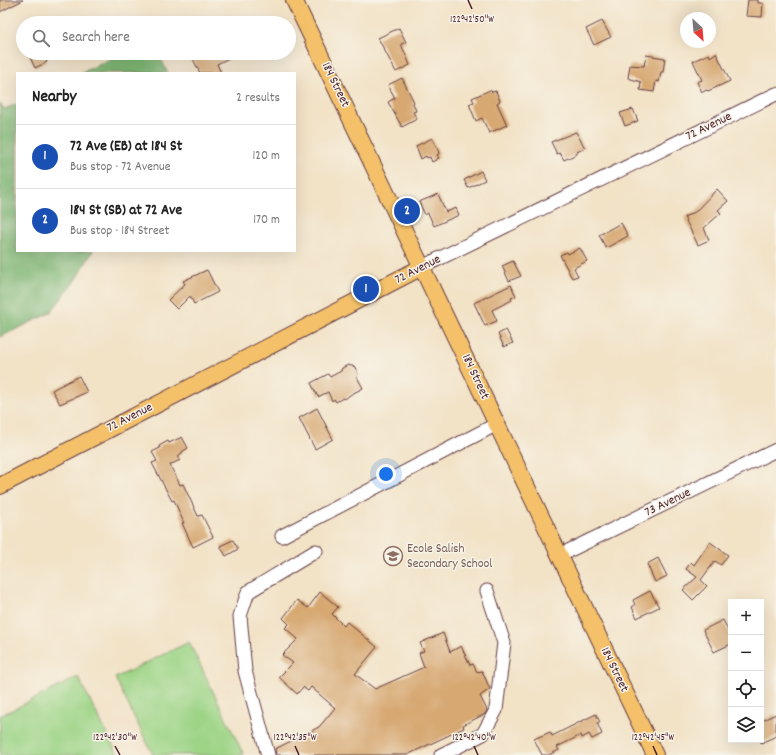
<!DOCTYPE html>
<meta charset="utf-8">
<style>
body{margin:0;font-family:Dekko,sans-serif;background:#f6f6f6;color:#222}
.controls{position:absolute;right:12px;bottom:12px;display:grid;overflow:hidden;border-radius:0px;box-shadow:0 4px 16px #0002}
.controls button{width:36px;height:36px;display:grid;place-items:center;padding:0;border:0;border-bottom:1px solid #e0e0e0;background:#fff;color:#222;font:20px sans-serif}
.compass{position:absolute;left:680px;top:12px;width:36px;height:36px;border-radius:50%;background:#fff;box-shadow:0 4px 16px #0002;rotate:154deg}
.you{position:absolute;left:386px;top:474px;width:14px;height:14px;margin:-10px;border:3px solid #fff;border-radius:50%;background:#1a73e8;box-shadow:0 0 0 6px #1a73e833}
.badge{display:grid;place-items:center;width:26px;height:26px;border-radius:50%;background:#d93025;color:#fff;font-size:13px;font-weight:700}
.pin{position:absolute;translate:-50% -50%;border:2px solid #fff;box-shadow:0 1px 4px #0006}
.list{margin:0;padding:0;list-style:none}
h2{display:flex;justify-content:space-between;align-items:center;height:52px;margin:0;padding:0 16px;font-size:17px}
h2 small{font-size:13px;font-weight:400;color:#767676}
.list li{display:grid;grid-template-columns:26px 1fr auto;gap:12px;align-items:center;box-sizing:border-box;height:64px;padding:0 16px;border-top:1px solid #e0e0e0}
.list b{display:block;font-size:15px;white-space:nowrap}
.list p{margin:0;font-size:13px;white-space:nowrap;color:#767676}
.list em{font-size:13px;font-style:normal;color:#767676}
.icon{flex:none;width:22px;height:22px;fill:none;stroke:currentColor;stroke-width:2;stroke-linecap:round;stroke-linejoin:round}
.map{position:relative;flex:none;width:776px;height:755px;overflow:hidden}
.search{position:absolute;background:#fff;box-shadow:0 4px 16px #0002;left:16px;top:16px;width:280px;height:44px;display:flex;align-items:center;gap:10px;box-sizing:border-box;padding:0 14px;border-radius:22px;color:#767676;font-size:15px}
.panel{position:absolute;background:#fff;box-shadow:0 4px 16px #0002;left:16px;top:72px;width:280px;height:180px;border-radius:0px}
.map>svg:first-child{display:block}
.green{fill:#9dd486;stroke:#747a58}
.forest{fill:#7eb673;stroke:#646a4f}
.building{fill:#d7a872}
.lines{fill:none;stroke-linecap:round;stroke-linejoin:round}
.minor-casing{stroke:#633c42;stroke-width:15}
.major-casing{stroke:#633c42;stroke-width:18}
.minor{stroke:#fff;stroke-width:13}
.major{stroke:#f4c16a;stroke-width:16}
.ticks{fill:none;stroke:#4a1f2b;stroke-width:1.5}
.labels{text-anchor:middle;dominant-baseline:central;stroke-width:3;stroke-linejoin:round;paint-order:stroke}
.street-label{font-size:13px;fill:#4a1f2b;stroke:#f7f3e8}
.education-label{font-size:13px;fill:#785e54;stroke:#f7f3e8;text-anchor:start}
.ticks-label{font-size:10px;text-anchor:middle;fill:#4a1f2b;stroke:#f7f3e8;stroke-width:3;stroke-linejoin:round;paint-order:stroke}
</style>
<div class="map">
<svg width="776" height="755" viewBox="0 0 776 755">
<rect width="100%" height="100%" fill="#f7f3e8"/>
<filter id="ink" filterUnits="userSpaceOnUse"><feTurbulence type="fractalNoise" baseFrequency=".025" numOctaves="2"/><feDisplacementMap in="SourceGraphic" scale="8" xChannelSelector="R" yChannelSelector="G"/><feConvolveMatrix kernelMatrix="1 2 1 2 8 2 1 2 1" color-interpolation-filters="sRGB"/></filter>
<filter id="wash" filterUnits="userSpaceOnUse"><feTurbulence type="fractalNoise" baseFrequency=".012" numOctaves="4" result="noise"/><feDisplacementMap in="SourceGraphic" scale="16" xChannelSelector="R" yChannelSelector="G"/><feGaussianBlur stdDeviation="0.9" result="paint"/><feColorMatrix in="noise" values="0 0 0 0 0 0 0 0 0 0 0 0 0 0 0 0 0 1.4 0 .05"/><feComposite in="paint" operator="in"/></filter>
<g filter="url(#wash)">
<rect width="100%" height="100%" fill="#f2e2c6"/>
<g class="green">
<path d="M189 642 244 755H153L115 678Z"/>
<path d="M78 677 118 755H0V716Z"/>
</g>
<g class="forest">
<path d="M123 53H158L168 73H81Z"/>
<path d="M0 103 4 109 17 104V251H93L74 282 50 313 0 337Z"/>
</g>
<g id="blocks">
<g class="building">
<path d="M0 0H23L0 12Z"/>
<path d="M748 0H758V3H763L762 17 746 16Z"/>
<path d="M602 21 611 37 594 45 586 29Z"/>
<path d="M399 28 406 42 401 44 410 65 396 72 378 38Z"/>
<path d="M28 53H43L47 62 35 68Z"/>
<path d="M190 53H239L217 64 221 73H200Z"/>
<path d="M716 53 730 81 708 91 707 90 702 92 697 82 702 80 693 61 709 54 710 57Z"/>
<path d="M646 55 665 58 663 72H661L659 82 656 81 654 92 640 90 641 82 628 78 630 65 644 66Z"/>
<path d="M402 78 414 102 413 103 416 111 413 112 417 119 402 127 388 102 395 98 388 85Z"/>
<path d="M490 90 492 92 496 91 500 101 497 103 507 125 489 133 482 118 476 121 469 104 474 102 472 98Z"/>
<path d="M633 109 638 121 625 126 620 113Z"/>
<path d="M576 132 585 148 577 152V154L564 160 560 153 557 154 551 142Z"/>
<path d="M432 138 438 150 439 154 437 155 439 158 432 162 430 157 427 158 426 156 421 159 416 146Z"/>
<path d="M481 171 485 180 468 188 464 180Z"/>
<path d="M717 189 728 201 718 210 721 213 704 228 709 240 698 245 684 217 695 212Z"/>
<path d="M438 194 446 212 456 208 459 215 434 226 428 213 425 215 419 202Z"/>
<path d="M621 223 628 236 606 248 599 235Z"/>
<path d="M580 248 587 261 574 268 578 276 572 278 560 255 567 252 568 254Z"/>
<path d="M513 261 521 276 509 281 502 266Z"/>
<path d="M207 270 218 292 194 304 190 296 177 309 168 300 185 284 183 281Z"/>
<path d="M511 285 516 296 511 298 512 300 492 310 497 321 485 326 474 303Z"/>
<path d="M506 330 513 343 504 347 498 334Z"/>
<path d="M348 365 355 367 358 374 357 377 363 388 350 395 345 399 343 398 336 402 334 399 332 401 328 392 318 397 311 383 328 374 330 377 341 371 342 368Z"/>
<path d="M79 376 87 392 60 404 52 390Z"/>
<path d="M317 408 333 439 315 449 299 418Z"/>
<path d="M182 437 188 448 182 452V453L178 456 180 460 170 465 180 485 183 484 198 516 202 515 213 537 193 547 182 523H184L174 500 172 501 152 463 157 461 152 452 160 448 159 446 168 441 169 443Z"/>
<path d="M233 540 238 549 226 556 220 546Z"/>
<path d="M710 542 728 555 721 565 715 561 701 580 707 586 693 600 683 590 697 577 686 569 691 562 694 565Z"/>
<path d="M658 558 667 576 655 582 647 564Z"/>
<path d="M650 591 659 607 637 618 632 607 635 605 633 600Z"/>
<path d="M320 592 338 607 332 614 344 626 347 622 377 647 355 674 375 689 424 667 419 653 424 651 420 643 443 633 450 652 461 646 470 665 473 664 477 672 482 671 490 689 480 696 487 710 485 714 463 725 464 728 407 755H276L275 749 319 727 335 708 311 687 308 691 303 687 297 694 279 677 293 663 282 655 298 639 285 628 289 624 283 618 297 600 308 608Z"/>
<path d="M723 620 731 636V644L714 652 703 630Z"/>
<path d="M596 714 600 722 597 723 602 734 592 739 589 734 582 738 581 735 557 747 559 750 549 755H542L534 739 550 732 552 736Z"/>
<path d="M776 714V736L761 743V721Z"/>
</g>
</g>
</g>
<g filter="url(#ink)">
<use href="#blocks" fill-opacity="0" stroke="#633c42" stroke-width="1"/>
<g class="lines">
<defs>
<g id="minor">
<path d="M422 267 776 94"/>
<path d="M282 536 497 424"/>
<path d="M560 555 776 450"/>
<path d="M268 755 245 671 240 616 248 592 316 551"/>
<path d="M441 755 483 734 496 710 504 643 487 591"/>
</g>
<g id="major">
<path d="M294 0 655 755"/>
<path d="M0 486 422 267"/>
</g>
</defs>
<use href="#minor" class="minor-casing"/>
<use href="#major" class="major-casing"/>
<use href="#minor" class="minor"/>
<use href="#major" class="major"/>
</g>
</g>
<path class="ticks" d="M468 0 472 9M115 746 120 755M295 746 299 755M474 746 478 755M653 746 657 755"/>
<defs>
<symbol id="school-ring" viewBox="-11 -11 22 22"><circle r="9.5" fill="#f7f3e8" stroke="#8d6e63" stroke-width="1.5"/><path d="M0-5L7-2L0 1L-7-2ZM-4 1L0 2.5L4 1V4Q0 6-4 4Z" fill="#8d6e63"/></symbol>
</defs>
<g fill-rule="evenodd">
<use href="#school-ring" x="382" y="545" width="22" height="22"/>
</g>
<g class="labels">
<g class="street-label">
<text transform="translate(335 85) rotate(64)">184 Street</text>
<text transform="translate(709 127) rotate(-26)">72 Avenue</text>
<text transform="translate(418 270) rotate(-27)">72 Avenue</text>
<text transform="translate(475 377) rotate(65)">184 Street</text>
<text transform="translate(130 418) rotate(-27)">72 Avenue</text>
<text transform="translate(668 503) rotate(-26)">73 Avenue</text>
<text transform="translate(614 670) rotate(64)">184 Street</text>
</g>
<g class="education-label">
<text x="407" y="549">Ecole Salish<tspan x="407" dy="15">Secondary School</tspan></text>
</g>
</g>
<g class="ticks-label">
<text x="472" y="22">122°42'50"W</text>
<text x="115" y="740">122°42'30"W</text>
<text x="295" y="740">122°42'35"W</text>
<text x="474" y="740">122°42'40"W</text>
<text x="653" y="740">122°42'45"W</text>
</g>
</svg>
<div class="controls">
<button>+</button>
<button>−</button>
<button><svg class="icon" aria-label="locate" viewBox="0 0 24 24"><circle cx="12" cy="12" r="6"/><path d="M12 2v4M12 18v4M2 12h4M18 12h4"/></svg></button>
<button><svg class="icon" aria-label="layers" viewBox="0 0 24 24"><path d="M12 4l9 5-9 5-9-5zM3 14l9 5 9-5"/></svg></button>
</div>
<svg class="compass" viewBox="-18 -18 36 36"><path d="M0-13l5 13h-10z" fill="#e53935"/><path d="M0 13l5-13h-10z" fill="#767676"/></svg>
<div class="you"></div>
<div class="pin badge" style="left:366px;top:289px;background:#1a4fb4">1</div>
<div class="pin badge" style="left:407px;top:211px;background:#1a4fb4">2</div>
<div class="search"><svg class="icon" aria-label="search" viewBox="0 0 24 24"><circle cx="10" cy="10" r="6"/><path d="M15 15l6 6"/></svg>Search here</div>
<section class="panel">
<h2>Nearby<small>2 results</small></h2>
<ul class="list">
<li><span class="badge" style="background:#1a4fb4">1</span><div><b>72 Ave (EB) at 184 St</b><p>Bus stop · 72 Avenue</p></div><em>120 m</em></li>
<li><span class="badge" style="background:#1a4fb4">2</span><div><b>184 St (SB) at 72 Ave</b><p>Bus stop · 184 Street</p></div><em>170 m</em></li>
</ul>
</section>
</div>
